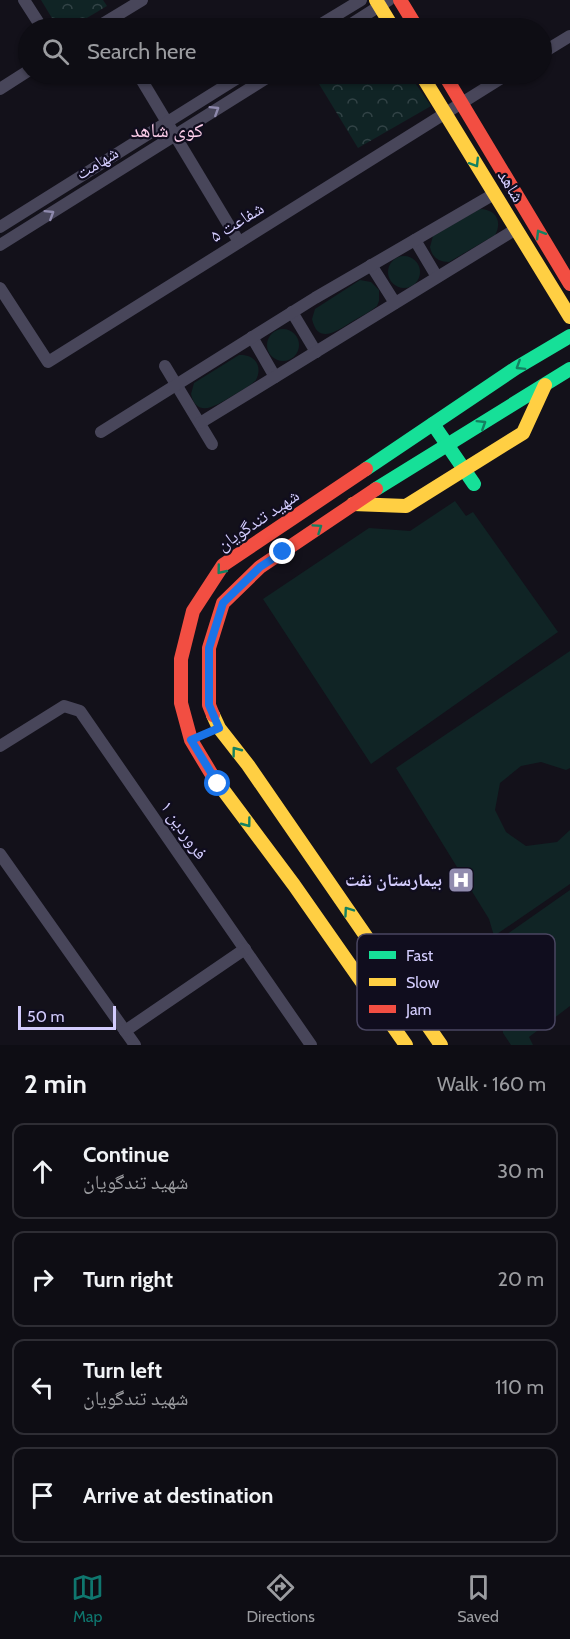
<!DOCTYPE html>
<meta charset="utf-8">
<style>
body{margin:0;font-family:Cabin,"Noto Naskh Arabic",sans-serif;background:#17161d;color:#f1f3f6}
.scale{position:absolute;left:18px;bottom:15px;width:98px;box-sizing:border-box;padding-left:6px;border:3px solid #d3ccfd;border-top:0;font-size:16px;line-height:21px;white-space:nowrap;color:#d3ccfd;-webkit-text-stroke:4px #100d1e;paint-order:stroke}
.stop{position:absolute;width:18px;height:18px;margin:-14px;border:4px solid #1a73e8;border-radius:50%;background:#fff}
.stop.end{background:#1a73e8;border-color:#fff;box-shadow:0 2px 6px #0008}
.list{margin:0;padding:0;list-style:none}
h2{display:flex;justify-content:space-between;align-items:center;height:78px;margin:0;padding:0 24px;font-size:26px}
h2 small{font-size:20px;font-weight:400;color:#9b9ca0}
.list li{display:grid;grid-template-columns:39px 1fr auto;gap:18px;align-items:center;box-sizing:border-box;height:96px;margin:0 12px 12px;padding:0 12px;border:2px solid #2e2d34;border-radius:12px}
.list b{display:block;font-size:22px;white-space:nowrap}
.list p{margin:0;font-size:20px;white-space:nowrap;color:#9b9ca0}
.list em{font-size:20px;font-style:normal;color:#9b9ca0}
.icon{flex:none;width:33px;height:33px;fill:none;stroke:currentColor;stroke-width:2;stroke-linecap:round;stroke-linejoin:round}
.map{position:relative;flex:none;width:570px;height:1045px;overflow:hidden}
.search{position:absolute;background:#0e0d14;box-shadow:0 2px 4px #0004;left:18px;right:18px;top:18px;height:66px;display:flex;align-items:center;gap:15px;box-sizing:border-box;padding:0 21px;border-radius:33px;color:#9b9ca0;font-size:22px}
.sheet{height:510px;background:#0e0d14}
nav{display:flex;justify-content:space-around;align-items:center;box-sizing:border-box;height:84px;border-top:2px solid #2e2d34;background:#0e0d14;font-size:16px;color:#9b9ca0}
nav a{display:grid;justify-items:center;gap:3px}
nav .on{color:#0f766e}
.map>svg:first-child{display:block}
.green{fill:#102425}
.park{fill:url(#park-crowns)}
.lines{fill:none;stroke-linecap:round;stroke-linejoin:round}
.street{stroke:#48465a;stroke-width:12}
.fast{stroke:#16e098;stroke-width:14}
.slow{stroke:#ffcf43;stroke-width:14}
.jam{stroke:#f24e42;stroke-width:14}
.oneway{stroke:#8e89ac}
.oneway2{stroke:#138161}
.route{stroke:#1a73e8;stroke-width:8}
.labels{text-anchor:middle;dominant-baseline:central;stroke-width:4.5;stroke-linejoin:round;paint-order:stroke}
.street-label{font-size:18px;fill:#d3ccfd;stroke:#100d1e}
.poi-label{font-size:18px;font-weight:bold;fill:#d3ccfd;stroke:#100d1e;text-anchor:end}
.neighbourhood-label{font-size:20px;fill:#fdceea;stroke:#100d1e}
.key{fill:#100d1e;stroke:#4a4661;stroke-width:1.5}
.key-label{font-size:16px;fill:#d3ccfd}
</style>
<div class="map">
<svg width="570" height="1045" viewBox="0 0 570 1045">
<defs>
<pattern id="park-crowns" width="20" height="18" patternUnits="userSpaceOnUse" patternTransform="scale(1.5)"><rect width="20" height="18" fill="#102425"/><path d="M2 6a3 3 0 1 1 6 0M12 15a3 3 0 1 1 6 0" fill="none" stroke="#324346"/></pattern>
</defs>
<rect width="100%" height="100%" fill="#13111a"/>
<g class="green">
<path d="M480 209C495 209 503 221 495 235L449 262C438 262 432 257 430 247L433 236Z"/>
<circle cx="404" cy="272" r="16"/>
<path d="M360 280 371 282 379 290V301L377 306C370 312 361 316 353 321 338 330 318 346 312 319L315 309Z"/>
<circle cx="283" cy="345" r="16"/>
<path d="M239 355C255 354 263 366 256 380 249 387 240 391 232 396 218 404 197 420 191 394L194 383Z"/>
<path d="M455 501 466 516 473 512 558 632 371 764 263 599 369 528 410 531Z"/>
<path d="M570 651V768L566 770 541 762 521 766 500 783 495 810 506 832 526 846 557 842 570 830V884L494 936 489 919 396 768Z"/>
<path d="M570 890V1006L529 1037 533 1045H511L503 1033 496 942Z"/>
</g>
<g class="park">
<path d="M41 0H103L107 6 70 28H58Z"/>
<path d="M313 74H409L431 106 358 148Z"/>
</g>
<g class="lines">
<g class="street">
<path d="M24 0 42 28"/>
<path d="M96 28 142 0"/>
<path d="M315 28 361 0"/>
<path d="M345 28 389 0"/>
<path d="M542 53 570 36"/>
<path d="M138 74 239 242"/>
<path d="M0 89 28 71"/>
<path d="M0 227 244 74"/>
<path d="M415 240 437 277"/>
<path d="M0 245 273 74"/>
<path d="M371 265 395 303"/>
<path d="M0 288 48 362 508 74"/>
<path d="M292 312 316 352"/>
<path d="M252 337 275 377"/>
<path d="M165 366 212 444"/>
<path d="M200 423 516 229"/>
<path d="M101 432 315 298 494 194"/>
<path d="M0 746 64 706 80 711 311 1045"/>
<path d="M0 854 135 1045"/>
<path d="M125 1031 245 949"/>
</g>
<g class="fast">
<path d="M433 424 474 484"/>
<path d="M366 469 516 368 570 336"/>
<path d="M376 489 570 369"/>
</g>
<g class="slow">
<path d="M376 0 393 28"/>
<path d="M421 74 570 317"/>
<path d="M353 504 406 506 523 433 545 385"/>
<path d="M213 715 219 728 248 765 441 1045"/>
<path d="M212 775 294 885 406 1045"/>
</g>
<g class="jam">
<path d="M400 0 417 28"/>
<path d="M444 74 570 284"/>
<path d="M213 715 209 705V648L223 603 260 567 376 489"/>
<path d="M212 775 191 740 181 703V659L193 611 223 565 366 469"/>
</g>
</g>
<defs><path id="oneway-chevron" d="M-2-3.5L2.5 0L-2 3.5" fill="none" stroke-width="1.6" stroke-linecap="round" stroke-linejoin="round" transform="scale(1.5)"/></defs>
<g class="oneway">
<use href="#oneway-chevron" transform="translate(215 110) rotate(-32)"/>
<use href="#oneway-chevron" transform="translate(50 214) rotate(-32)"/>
</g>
<g class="oneway2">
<use href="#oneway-chevron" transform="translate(475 163) rotate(58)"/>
<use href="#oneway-chevron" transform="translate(540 234) rotate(-121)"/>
<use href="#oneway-chevron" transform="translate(520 366) rotate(148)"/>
<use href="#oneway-chevron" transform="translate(482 424) rotate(-32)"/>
<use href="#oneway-chevron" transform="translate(318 528) rotate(-34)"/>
<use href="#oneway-chevron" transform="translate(221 570) rotate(129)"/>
<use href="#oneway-chevron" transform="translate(236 751) rotate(-127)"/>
<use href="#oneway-chevron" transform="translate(247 823) rotate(53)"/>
<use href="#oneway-chevron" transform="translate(348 911) rotate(-125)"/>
</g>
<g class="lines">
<path class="route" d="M218 784 191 740 219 728 209 705V648L223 603 260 567 283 552"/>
</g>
<defs>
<symbol id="hospital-square" viewBox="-11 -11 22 22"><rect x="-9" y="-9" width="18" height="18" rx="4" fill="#908bae" stroke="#100d1e"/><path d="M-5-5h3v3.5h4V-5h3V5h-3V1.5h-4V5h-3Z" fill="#fff"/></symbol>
</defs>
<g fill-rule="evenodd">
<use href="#hospital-square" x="446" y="865" width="30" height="30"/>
</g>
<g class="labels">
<g class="street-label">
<text transform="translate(97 163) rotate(-32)">شهامت</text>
<text transform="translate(511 186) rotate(59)">شاهد</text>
<text transform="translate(237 222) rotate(-32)">شفاعت ۵</text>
<text transform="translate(258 520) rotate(-34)">شهید تندگویان</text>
<text transform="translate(184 830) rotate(55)">فروردین ۱</text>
</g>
<g class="poi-label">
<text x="442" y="880">بیمارستان نفت</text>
</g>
<g class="neighbourhood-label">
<text x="167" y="130">کوی شاهد</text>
</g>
</g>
<rect x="357" y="934" width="198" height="96" rx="9" class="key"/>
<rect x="369" y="951" width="27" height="8" fill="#16e098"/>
<rect x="369" y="978" width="27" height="8" fill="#ffcf43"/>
<rect x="369" y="1005" width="27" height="8" fill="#f24e42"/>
<g class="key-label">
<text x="406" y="961">Fast</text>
<text x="406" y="988">Slow</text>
<text x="406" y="1015">Jam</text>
</g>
</svg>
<div class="scale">50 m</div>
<div class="stop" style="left:218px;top:784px"></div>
<div class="stop end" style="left:283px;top:552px"></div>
<div class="search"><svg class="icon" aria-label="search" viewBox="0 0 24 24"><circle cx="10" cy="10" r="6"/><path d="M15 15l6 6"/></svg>Search here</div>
</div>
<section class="sheet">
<h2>2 min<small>Walk · 160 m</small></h2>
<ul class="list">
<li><svg class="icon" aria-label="ahead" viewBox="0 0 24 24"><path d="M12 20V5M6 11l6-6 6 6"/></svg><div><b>Continue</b><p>شهید تندگویان</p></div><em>30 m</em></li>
<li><svg class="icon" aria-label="right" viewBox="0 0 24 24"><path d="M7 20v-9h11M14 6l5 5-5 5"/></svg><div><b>Turn right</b></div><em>20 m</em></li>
<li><svg class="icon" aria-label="left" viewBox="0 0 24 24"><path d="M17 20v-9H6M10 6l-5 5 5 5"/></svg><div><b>Turn left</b><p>شهید تندگویان</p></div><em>110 m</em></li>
<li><svg class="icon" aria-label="arrive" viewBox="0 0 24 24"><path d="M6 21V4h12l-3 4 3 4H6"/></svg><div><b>Arrive at destination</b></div></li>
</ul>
</section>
<nav>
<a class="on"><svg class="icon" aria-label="map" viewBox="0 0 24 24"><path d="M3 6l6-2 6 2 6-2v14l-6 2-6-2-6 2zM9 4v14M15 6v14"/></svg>Map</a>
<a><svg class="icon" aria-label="directions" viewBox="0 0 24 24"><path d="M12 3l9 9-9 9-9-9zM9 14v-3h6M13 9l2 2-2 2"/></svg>Directions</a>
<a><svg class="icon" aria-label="saved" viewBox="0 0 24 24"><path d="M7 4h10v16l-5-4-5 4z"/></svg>Saved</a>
</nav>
